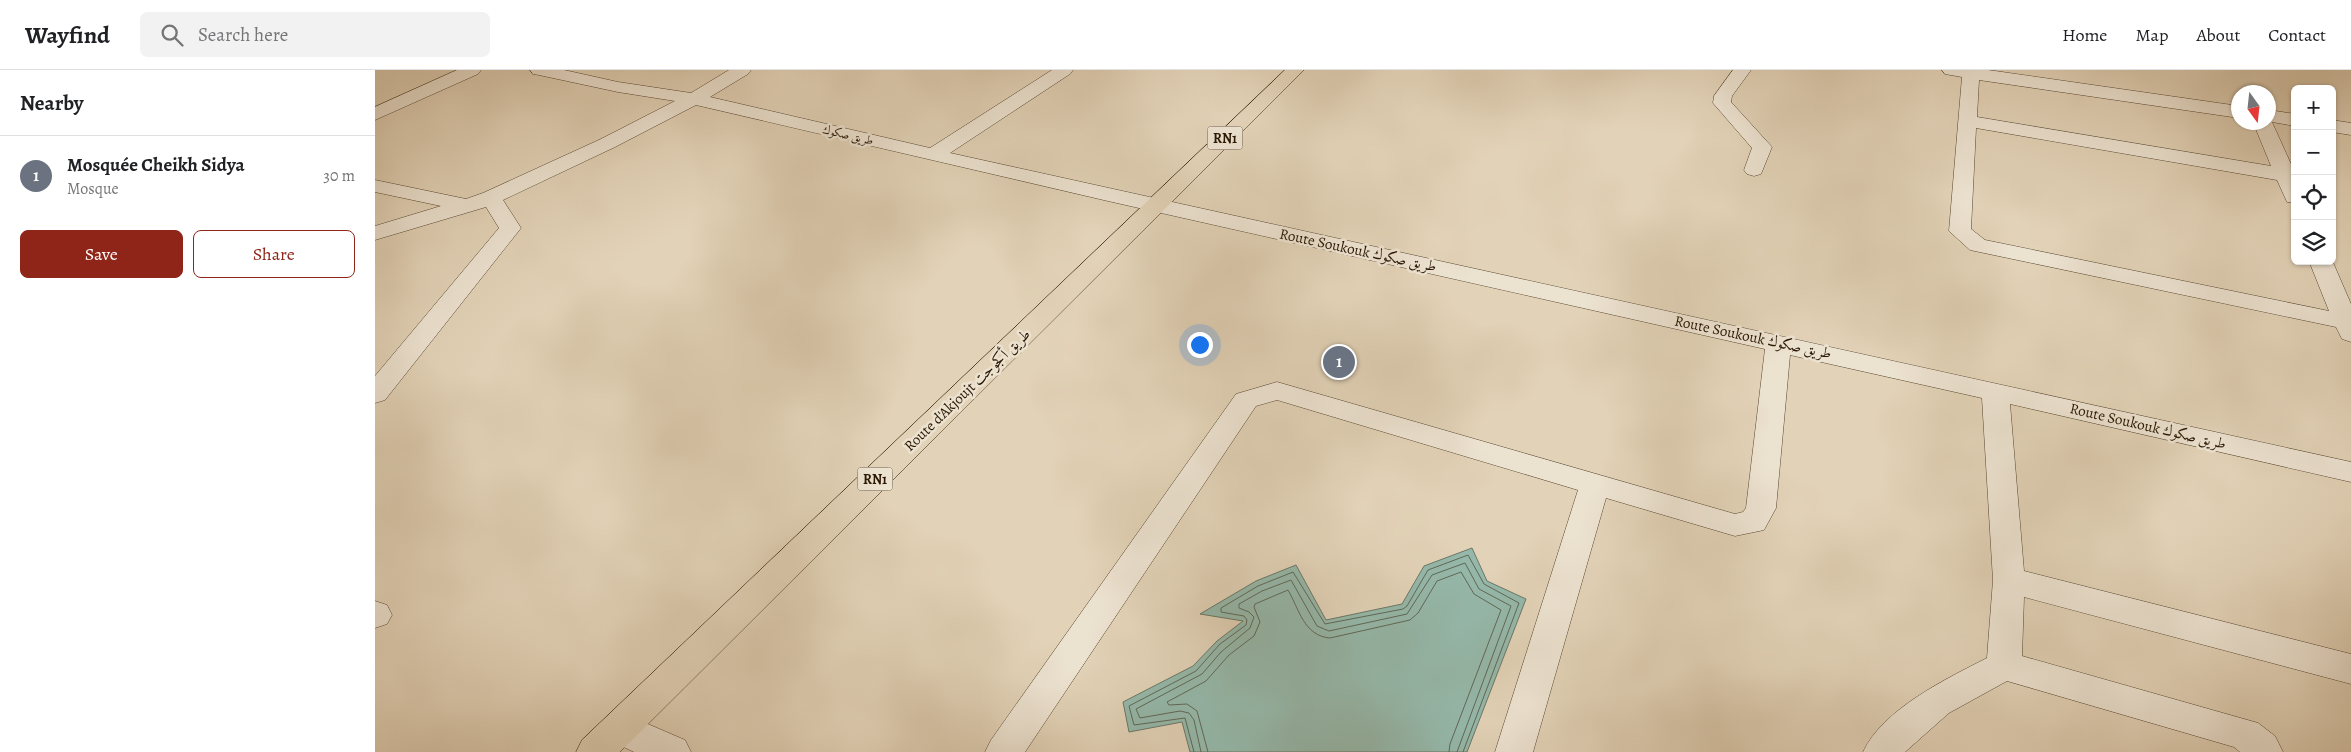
<!DOCTYPE html>
<meta charset="utf-8">
<style>
body{margin:0;font-family:Alegreya,Amiri,serif;background:#f2f2f2;color:#202124}
.controls{position:absolute;right:15px;top:15px;display:grid;overflow:hidden;border-radius:8px;box-shadow:0 1px 4px #0004}
.controls button{width:45px;height:45px;display:grid;place-items:center;padding:0;border:0;border-bottom:1px solid #e0e0e0;background:#fff;color:#202124;font:25px sans-serif}
.compass{position:absolute;left:1856px;top:15px;width:45px;height:45px;border-radius:50%;background:#fff;box-shadow:0 1px 4px #0004;rotate:165deg}
.you{position:absolute;left:824px;top:274px;width:18px;height:18px;margin:-12px;border:4px solid #fff;border-radius:50%;background:#1a73e8;box-shadow:0 0 0 8px #1a73e833}
.badge{display:grid;place-items:center;width:32px;height:32px;border-radius:50%;background:#8f2418;color:#fff;font-size:16px;font-weight:700}
.pin{position:absolute;translate:-50% -50%;border:2px solid #fff;box-shadow:0 1px 5px #0006}
.list{margin:0;padding:0;list-style:none}
h2{display:flex;justify-content:space-between;align-items:center;height:65px;margin:0;padding:0 20px;font-size:21px}
h2 small{font-size:16px;font-weight:400;color:#757577}
.list li{display:grid;grid-template-columns:32px 1fr auto;gap:15px;align-items:center;box-sizing:border-box;height:80px;padding:0 20px;border-top:1px solid #e0e0e0}
.list b{display:block;font-size:19px;white-space:nowrap}
.list p{margin:0;font-size:16px;white-space:nowrap;color:#757577}
.list em{font-size:16px;font-style:normal;color:#757577}
.actions{display:flex;gap:10px;padding:15px 20px}
.actions a{flex:1;padding:11px 0;border:1px solid #8f2418;border-radius:8px;text-align:center;font-size:18px;color:#8f2418}
.actions .main{background:#8f2418;color:#fff}
.icon{flex:none;width:28px;height:28px;fill:none;stroke:currentColor;stroke-width:2;stroke-linecap:round;stroke-linejoin:round}
.map{position:relative;flex:none;width:1976px;height:682px;overflow:hidden}
header{display:flex;align-items:center;gap:30px;box-sizing:border-box;height:70px;padding:0 25px;background:#fff;border-bottom:1px solid #e0e0e0}
header strong{font-size:24px}
nav{display:flex;gap:28px;margin-inline-start:auto;font-size:18px}
.search{width:350px;height:45px;background:#f2f2f2;display:flex;align-items:center;gap:12px;box-sizing:border-box;padding:0 18px;border-radius:8px;color:#757577;font-size:19px}
main{display:flex}
aside{flex:1;background:#fff}
.map>svg:first-child{display:block}
.water{fill:#95b8aa;stroke:#6a7867}
.lines{fill:none;stroke-linecap:round;stroke-linejoin:round}
.shore{stroke:#5f6856;stroke-width:1}
.minor-casing{stroke:#574630;stroke-width:1}
.highway-casing{stroke:#291703;stroke-width:1}
.minor{fill:#ece2d0;fill-rule:evenodd}
.highway{fill:#e2d2b7;fill-rule:evenodd}
.labels{text-anchor:middle;dominant-baseline:central;stroke-width:5;stroke-linejoin:round;paint-order:stroke}
.far-street-label{font-size:12px;fill:#291703;stroke:#ece2d0}
.shield{fill:#ece2d0;stroke:#645440;stroke-width:1}
.shield-label{font-size:14px;font-weight:bold;fill:#291703}
.street-label{font-size:15px;fill:#291703;stroke:#ece2d0}
</style>
<header>
<strong>Wayfind</strong>
<div class="search"><svg class="icon" aria-label="search" viewBox="0 0 24 24"><circle cx="10" cy="10" r="6"/><path d="M15 15l6 6"/></svg>Search here</div>
<nav><a>Home</a><a>Map</a><a>About</a><a>Contact</a></nav>
</header>
<main>
<aside>
<h2>Nearby<small></small></h2>
<ul class="list">
<li><span class="badge" style="background:#6b7280">1</span><div><b>Mosquée Cheikh Sidya</b><p>Mosque</p></div><em>30 m</em></li>
</ul>
<div class="actions"><a class="main">Save</a><a>Share</a></div>
</aside>
<div class="map">
<svg width="1976" height="682" viewBox="0 0 1976 682">
<rect width="100%" height="100%" fill="#e2d2b7"/>
<filter id="stains"><feTurbulence type="fractalNoise" baseFrequency=".004" numOctaves="4"/><feColorMatrix values="0 0 0 0 .2 0 0 0 0 .09 0 0 0 0 .02 0 0 0 .5 -.17"/></filter>
<radialGradient id="worn" r=".72"><stop offset=".6" stop-color="#630" stop-opacity="0"/><stop offset="1" stop-color="#630" stop-opacity=".3"/></radialGradient>
<path class="water" d="M1097 478 1112 511 1151 529 1092 682H815L807 652 754 662 748 632 818 596 842 571 868 551 825 544 881 511 921 495 951 550 1027 534 1049 496Z"/>
<g class="lines">
<g class="shore">
<path d="M819 682 810 648 759 655 754 636 821 601 845 574 871 555 872 550 869 546 846 542V538L883 516 918 502 950 554 1028 539 1032 536 1053 500 1093 485 1109 514 1144 533 1088 682"/>
<path d="M826 682 819 650 814 643 805 641 765 648 761 639 827 604 846 582 875 558 879 547 874 542 864 538V534L887 521 916 510 942 556 954 561 1032 544 1057 505 1090 493 1104 519 1136 536 1082 682"/>
<path d="M833 682 822 641 812 634 794 635 792 632 831 611 854 585 879 566 885 552 879 537 880 534 913 520C924 539 929 566 955 568L1035 550 1043 543 1062 511 1086 502 1099 524 1126 540 1075 674 1074 682"/>
</g>
<defs>
<g id="minor">
<path d="M82 0H106L103 4 0 50V37Z"/>
<path d="M155 0H189L243 12 316 23 354 0H376L373 4 335 27 555 78 677 0H698L695 4 575 83 1976 392V412L1635 334 1649 501 1976 584V614L1649 527 1647 586 1883 653 1900 666 1908 682H1865L1859 677 1632 611 1574 643 1530 682H1488C1508 639 1571 609 1612 588L1618 510 1607 328 1415 285 1401 438 1389 460 1360 466 1231 428 1158 682H1120L1203 420 902 330 881 336 650 682H610L616 670 861 324 902 312 1360 444 1368 442 1371 438 1390 279 733 131 321 35 240 77 128 130 146 158 10 330 0 333V306L124 158 111 137 0 170V156L66 136 0 122V110L91 129 108 123 226 69 300 31 243 22 164 5 158 4Z"/>
<path d="M1358 0H1376L1357 26 1356 32 1397 77 1386 104 1379 106 1372 104 1369 100 1377 78 1338 33 1339 26Z"/>
<path d="M1567 0H1613L1864 36V48L1604 10 1602 47 1896 96 1878 52H1894V40L1920 44V56L1897 52 1920 103V133L1912 132 1902 110 1601 58 1596 159 1610 170 1954 241 1934 191 1957 190 1976 234V272L1967 269 1961 257 1595 180 1574 161 1587 7 1570 4Z"/>
<path d="M1957 50 1976 53V65L1957 62Z"/>
<path d="M0 531 12 535 17 545 12 554 0 558Z"/>
<path d="M245 642 310 670 316 682H259L232 669 227 658 232 647Z"/>
</g>
<path id="highway" d="M910 0H929L245 682H201L207 670Z"/>
</defs>
<use href="#minor" class="minor-casing"/>
<use href="#highway" class="highway-casing"/>
<use href="#minor" class="minor"/>
<use href="#highway" class="highway"/>
</g>
<g class="labels">
<g class="far-street-label">
<text transform="translate(473 65) rotate(13)">طريق صكوك</text>
</g>
<g class="shield">
<rect x="832.5" y="56.5" width="35" height="23" rx="4"/>
<rect x="482.5" y="397.5" width="35" height="23" rx="4"/>
</g>
<g class="shield-label">
<text x="850" y="68">RN1</text>
<text x="500" y="409">RN1</text>
</g>
<g class="street-label">
<text transform="translate(983 180) rotate(12)">Route Soukouk طريق صكوك</text>
<text transform="translate(1378 267) rotate(12)">Route Soukouk طريق صكوك</text>
<text transform="translate(592 320) rotate(-44)">Route d'Akjoujt طريق أكجوجت</text>
<text transform="translate(1773 356) rotate(13)">Route Soukouk طريق صكوك</text>
</g>
</g>
<rect width="100%" height="100%" filter="url(#stains)"/>
<rect width="100%" height="100%" fill="url(#worn)"/>
</svg>
<div class="controls">
<button>+</button>
<button>−</button>
<button><svg class="icon" aria-label="locate" viewBox="0 0 24 24"><circle cx="12" cy="12" r="6"/><path d="M12 2v4M12 18v4M2 12h4M18 12h4"/></svg></button>
<button><svg class="icon" aria-label="layers" viewBox="0 0 24 24"><path d="M12 4l9 5-9 5-9-5zM3 14l9 5 9-5"/></svg></button>
</div>
<svg class="compass" viewBox="-18 -18 36 36"><path d="M0-13l5 13h-10z" fill="#e53935"/><path d="M0 13l5-13h-10z" fill="#757577"/></svg>
<div class="you"></div>
<div class="pin badge" style="left:964px;top:292px;background:#6b7280">1</div>
</div>
</main>
